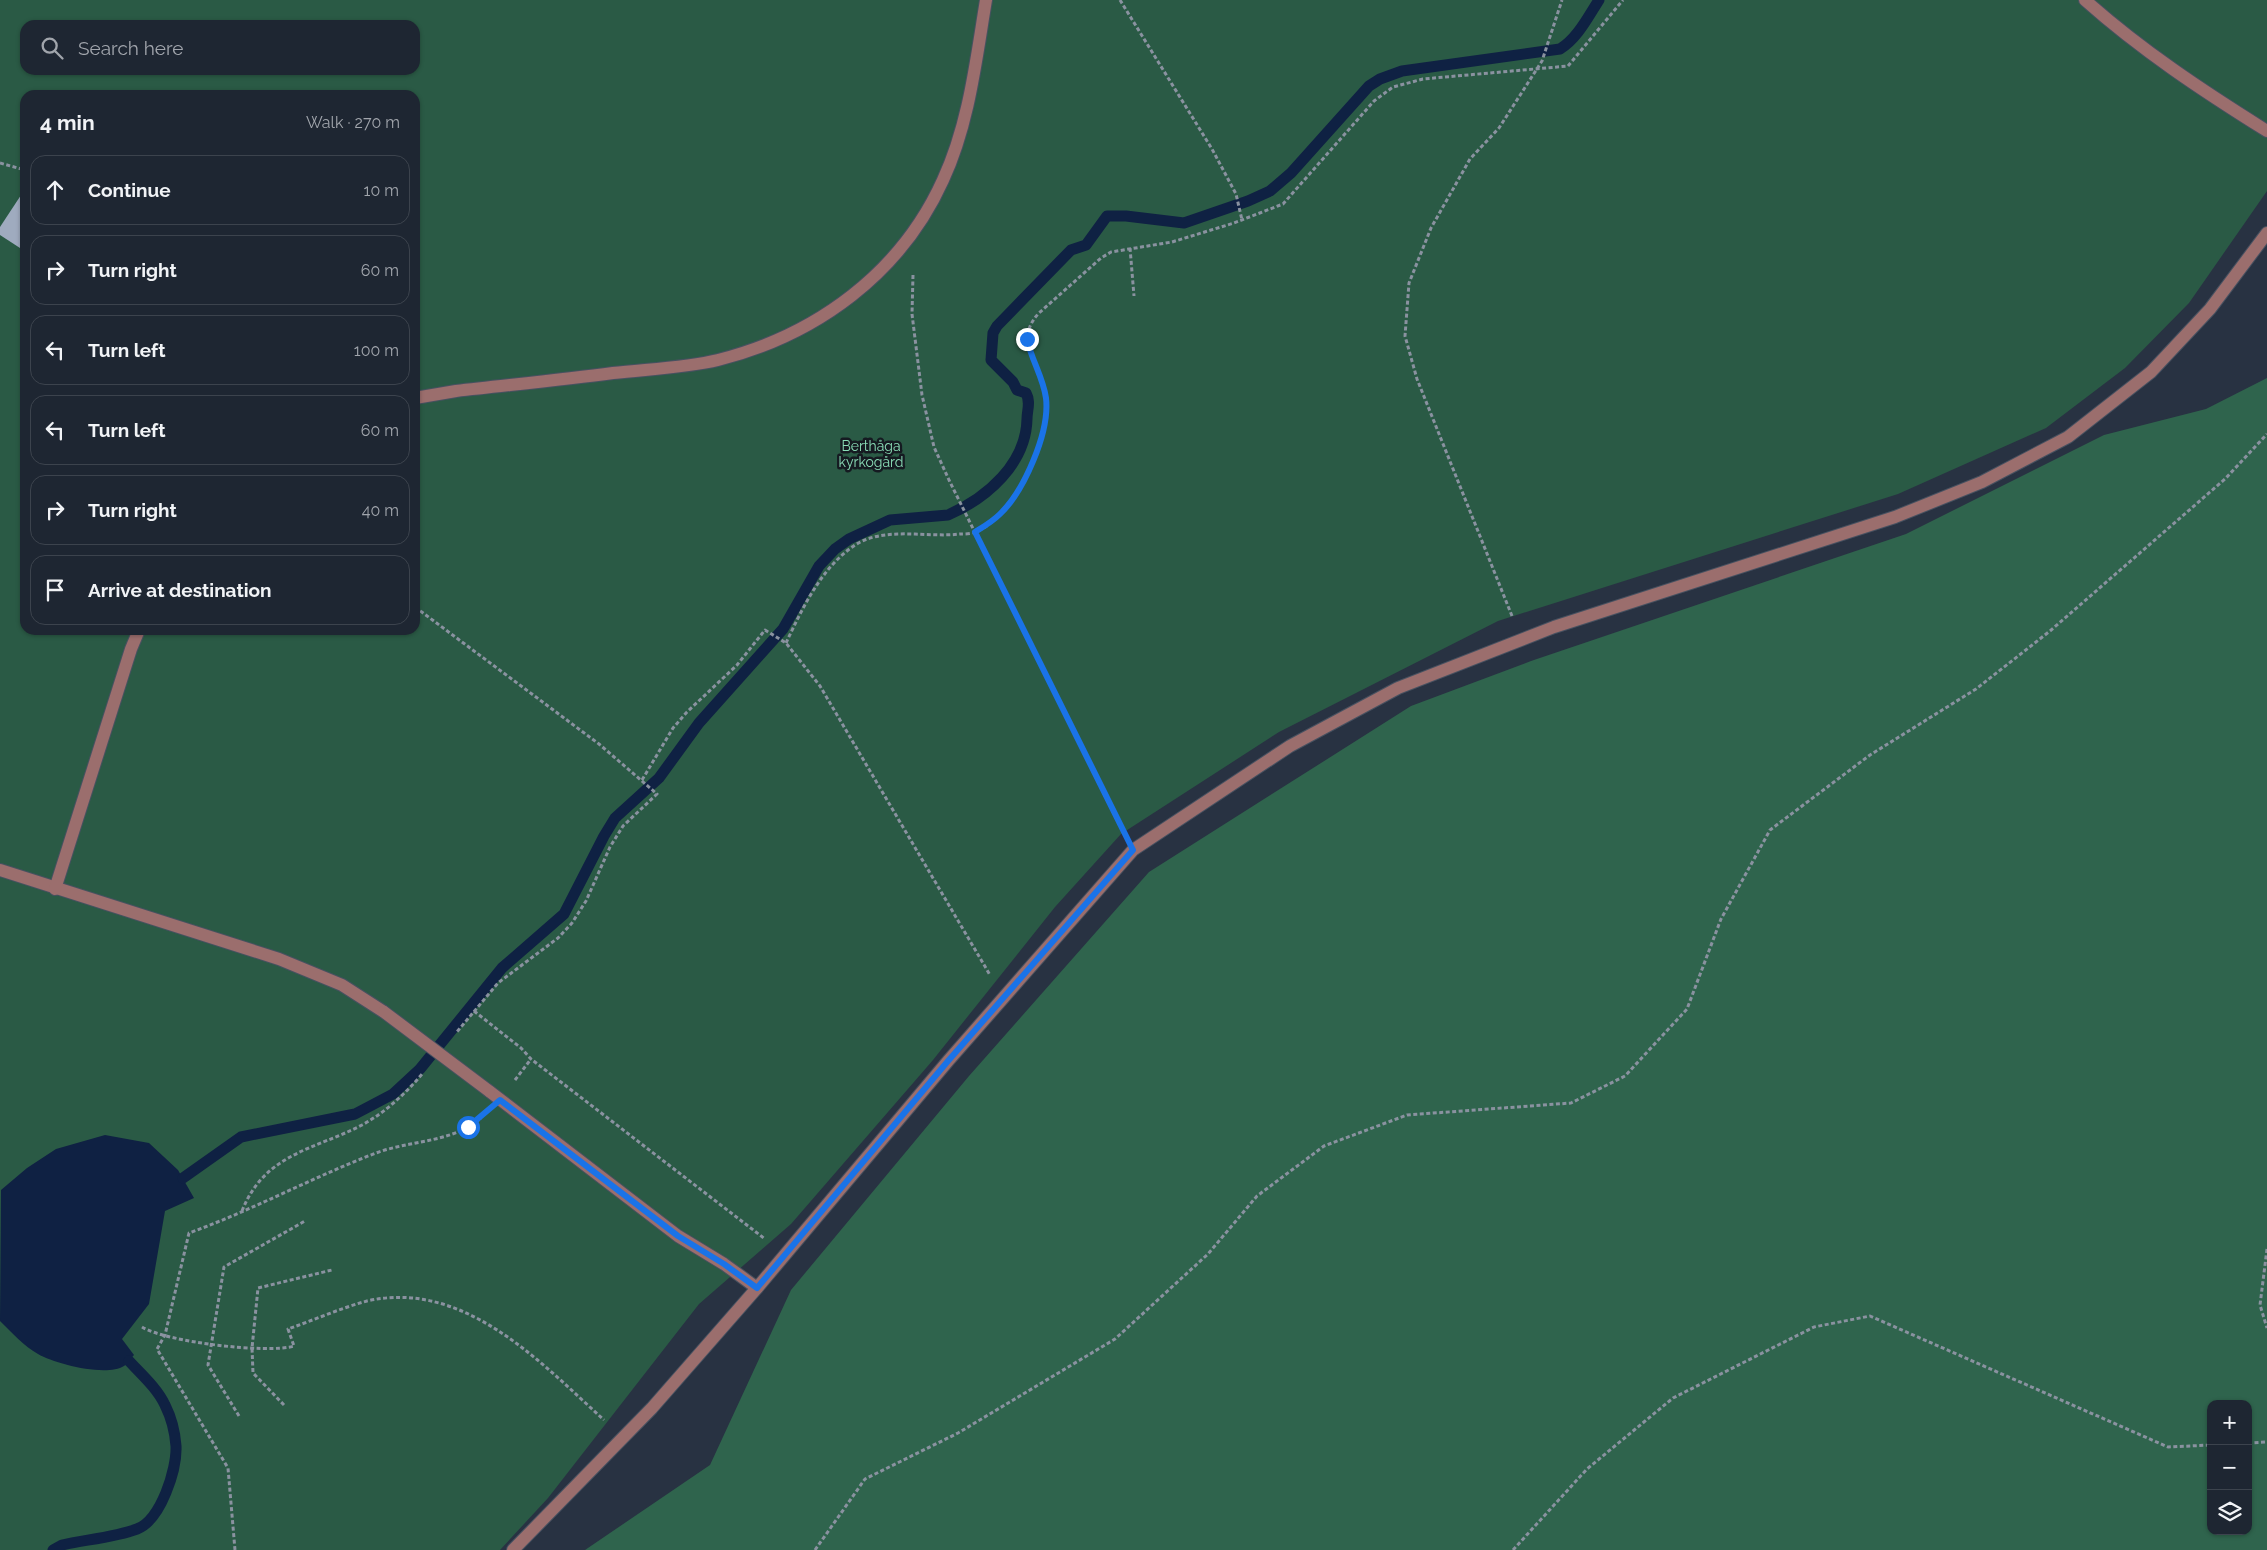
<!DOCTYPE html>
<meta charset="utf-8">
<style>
body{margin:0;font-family:Raleway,sans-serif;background:#2b323e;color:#f1f3f6}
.controls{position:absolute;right:15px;bottom:15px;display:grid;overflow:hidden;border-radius:10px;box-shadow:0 1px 4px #0004}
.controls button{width:45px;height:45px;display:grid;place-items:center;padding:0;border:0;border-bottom:1px solid #3c434d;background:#1e2632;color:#f1f3f6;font:25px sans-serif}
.stop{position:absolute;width:15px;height:15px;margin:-11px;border:4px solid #1a73e8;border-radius:50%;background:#fff}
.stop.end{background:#1a73e8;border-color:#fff;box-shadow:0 1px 5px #0008}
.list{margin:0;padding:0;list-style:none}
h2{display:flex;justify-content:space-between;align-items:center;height:65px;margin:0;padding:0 20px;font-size:21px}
h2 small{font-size:16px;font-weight:400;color:#a1a5ac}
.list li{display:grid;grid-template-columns:32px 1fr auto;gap:15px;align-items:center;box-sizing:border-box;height:70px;margin:0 10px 10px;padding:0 10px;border:1px solid #3c434d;border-radius:15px}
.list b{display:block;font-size:19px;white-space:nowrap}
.list em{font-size:16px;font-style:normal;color:#a1a5ac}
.icon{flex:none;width:28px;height:28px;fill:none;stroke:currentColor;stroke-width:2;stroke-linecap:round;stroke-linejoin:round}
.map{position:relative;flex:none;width:2267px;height:1550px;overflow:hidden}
.search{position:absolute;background:#1e2632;box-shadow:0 1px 4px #0004;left:20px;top:20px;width:400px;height:55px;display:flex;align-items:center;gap:12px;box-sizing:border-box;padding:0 18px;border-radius:15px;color:#a1a5ac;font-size:19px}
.panel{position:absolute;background:#1e2632;box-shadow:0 1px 4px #0004;left:20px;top:90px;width:400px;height:545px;border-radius:15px}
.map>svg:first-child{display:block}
.green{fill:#2a5a45;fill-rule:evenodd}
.forest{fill:#2f644d;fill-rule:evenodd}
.water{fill:#0f2143}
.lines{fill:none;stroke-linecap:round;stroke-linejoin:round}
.stream{stroke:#0f2143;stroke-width:11}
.building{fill:#9fabbf}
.minor-casing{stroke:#475160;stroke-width:14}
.path{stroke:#8a92a0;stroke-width:3;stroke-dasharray:4 2.5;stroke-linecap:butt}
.minor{stroke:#9b6e6d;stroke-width:12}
.minor-bridge-casing{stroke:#475160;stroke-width:14;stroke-linecap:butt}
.minor-bridge{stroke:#9b6e6d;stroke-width:12}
.route{stroke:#1a73e8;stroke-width:6}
.labels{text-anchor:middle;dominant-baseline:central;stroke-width:5;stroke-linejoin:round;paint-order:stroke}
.park-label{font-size:14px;fill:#8addb7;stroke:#151a21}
</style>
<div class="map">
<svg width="2267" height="1550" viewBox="0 0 2267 1550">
<rect width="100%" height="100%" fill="#283242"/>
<path class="green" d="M0 0H2267V191L2189 303 2125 368 2046 428 1898 494 1498 621 1279 732 1121 834 1055 907 933 1060 791 1224 699 1304 548 1498 500 1550H0ZM25 25H415V70H25ZM25 95H415V630H25Z"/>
<path class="forest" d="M2267 378V1550H585L710 1465 791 1290 969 1076 1149 872 1411 706 1531 661 1906 534 2104 435 2206 409ZM2211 1404H2248V1531H2211Z"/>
<path class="water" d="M105 1135 149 1143 178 1170 194 1198 165 1211 149 1304 122 1339 134 1355C131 1358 128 1364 124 1366 106 1377 55 1364 38 1354 24 1346 12 1333 0 1321L1 1190 27 1168 56 1149Z"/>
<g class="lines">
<g class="stream">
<path d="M183 1178 241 1137 355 1114 393 1094 420 1069 502 968 564 914 604 836 615 818 659 778 699 723 783 629 819 566 835 549 849 539 890 520 948 515C987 498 1026 464 1027 419 1027 410 1031 402 1026 393L1017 390 1013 382 991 360 993 333 997 326 1071 250 1086 245 1107 216H1126L1184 223 1248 201 1270 191 1291 173 1369 86 1380 79 1402 71 1560 49C1577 39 1588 17 1599 0"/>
<path d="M53 1550 62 1545C84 1540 116 1537 137 1529 161 1520 177 1469 176 1446 175 1432 171 1417 165 1405 157 1388 141 1374 129 1361"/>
</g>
</g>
<path class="building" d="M25 189V241L20 248 0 235V227Z"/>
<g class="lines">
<defs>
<g id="minor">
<path d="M2085 0C2141 50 2203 91 2267 131"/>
<path d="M415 398 456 391C508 385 561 380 613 373 648 369 685 368 718 360 817 335 901 273 943 180 969 124 976 60 986 0"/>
<path d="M0 870 279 959 342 985 384 1012"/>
<path d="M55 889 131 649 139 630"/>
<path d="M489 1091 678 1236 724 1264 757 1288"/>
<path d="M513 1550 652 1408 757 1288 948 1061 1133 850 1290 746 1398 688 1554 627 1895 517 1982 482 2068 437 2151 372 2210 309 2267 233"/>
</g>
</defs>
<use href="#minor" class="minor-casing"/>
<g class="path">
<path d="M1120 0 1212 149 1236 194 1242 220"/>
<path d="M0 163 25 170"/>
<path d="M1130 248 1134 296"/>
<path d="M913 275 912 314 922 395 934 447 949 480 1121 828"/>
<path d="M415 607 599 744 657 794 623 826 610 847 586 901 572 923 558 938 498 983 456 1033"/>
<path d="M1512 616 1417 379 1405 336 1409 283 1431 228 1470 159 1499 128 1542 61 1562 0"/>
<path d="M786 643C803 607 821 568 855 545 885 526 927 538 960 534 964 534 971 534 975 532 985 529 997 518 1005 509 1028 481 1047 438 1046 401 1045 368 1010 344 1039 313L1101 258 1111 252 1172 242 1234 223 1283 204 1374 101 1393 87 1423 79 1568 66 1623 0"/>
<path d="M642 780 673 728 687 712 737 665 765 630 786 643 820 686 990 975"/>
<path d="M474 1011 521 1048 531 1059 765 1239"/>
<path d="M515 1080 531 1059"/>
<path d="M242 1211C265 1153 314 1150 362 1125 386 1112 406 1093 423 1073"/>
<path d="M2267 1249 2260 1305 2267 1328"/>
<path d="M142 1327C166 1342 267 1354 294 1346L288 1329C314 1320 341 1308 367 1301 464 1279 540 1362 604 1420"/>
<path d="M284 1405 253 1373 252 1348 258 1288 332 1270"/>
<path d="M239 1416 208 1365 224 1267 305 1221"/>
<path d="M2248 1443 2267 1442"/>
<path d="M235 1550 228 1468 157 1349 165 1335 189 1233C253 1210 313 1177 376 1153 411 1140 452 1143 481 1118"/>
<path d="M815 1550 865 1479 958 1433 1115 1339 1208 1254 1257 1196 1324 1146 1407 1115 1571 1103 1625 1076 1687 1009 1721 919 1770 830 1870 755 1976 689 2050 631 2225 479 2267 434"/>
<path d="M1513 1550 1587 1469 1673 1398 1814 1327 1870 1316 2168 1447 2211 1445"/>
</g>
<use href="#minor" class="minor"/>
<defs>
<path id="minor-bridge" d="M384 1012 489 1091"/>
</defs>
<use href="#minor-bridge" class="minor-bridge-casing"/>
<use href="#minor-bridge" class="minor-bridge"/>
</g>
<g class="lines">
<path class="route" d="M468 1127 500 1100 678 1236 724 1264 757 1288 948 1061 1133 850 975 532C983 527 992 522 1000 514 1024 491 1050 432 1046 398 1043 377 1031 359 1027 339"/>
</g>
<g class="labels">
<g class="park-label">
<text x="871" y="446">Berthåga<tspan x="871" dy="16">kyrkogård</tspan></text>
</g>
</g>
</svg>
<div class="controls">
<button>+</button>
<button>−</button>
<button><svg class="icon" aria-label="layers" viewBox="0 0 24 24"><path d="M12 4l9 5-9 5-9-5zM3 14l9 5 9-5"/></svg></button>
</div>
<div class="stop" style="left:468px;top:1127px"></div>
<div class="stop end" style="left:1027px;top:339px"></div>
<div class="search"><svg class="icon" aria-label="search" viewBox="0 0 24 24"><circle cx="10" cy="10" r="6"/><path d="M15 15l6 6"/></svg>Search here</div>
<section class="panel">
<h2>4 min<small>Walk · 270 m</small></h2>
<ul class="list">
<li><svg class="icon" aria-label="ahead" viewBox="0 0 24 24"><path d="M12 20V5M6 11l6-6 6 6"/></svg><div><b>Continue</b></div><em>10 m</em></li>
<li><svg class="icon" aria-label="right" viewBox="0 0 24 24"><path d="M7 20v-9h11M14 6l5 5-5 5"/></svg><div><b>Turn right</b></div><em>60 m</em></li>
<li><svg class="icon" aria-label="left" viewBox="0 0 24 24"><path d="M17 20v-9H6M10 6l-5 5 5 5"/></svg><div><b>Turn left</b></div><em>100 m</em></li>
<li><svg class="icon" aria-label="left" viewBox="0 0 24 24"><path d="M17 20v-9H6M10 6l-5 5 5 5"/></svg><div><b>Turn left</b></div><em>60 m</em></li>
<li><svg class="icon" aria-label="right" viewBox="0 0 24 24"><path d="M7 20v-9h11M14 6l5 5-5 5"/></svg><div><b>Turn right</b></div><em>40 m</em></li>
<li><svg class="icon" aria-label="arrive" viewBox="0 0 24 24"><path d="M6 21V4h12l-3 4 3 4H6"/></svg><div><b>Arrive at destination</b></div></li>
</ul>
</section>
</div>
